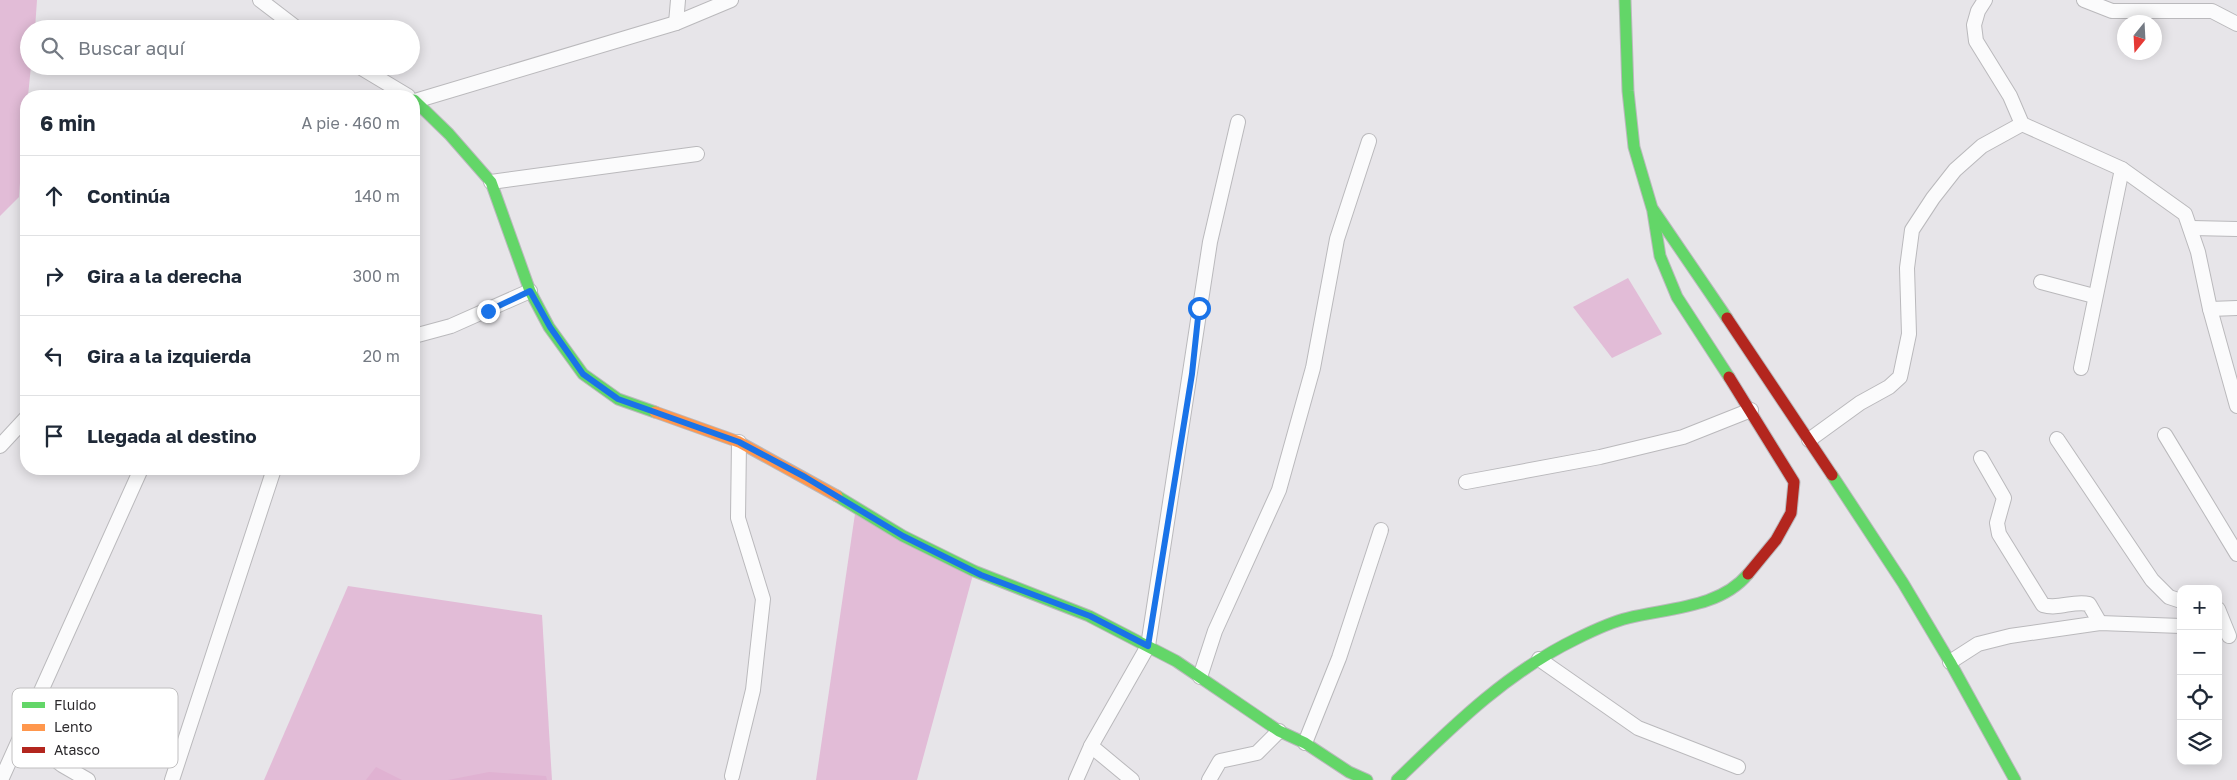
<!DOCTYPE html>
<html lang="es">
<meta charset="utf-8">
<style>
body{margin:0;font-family:"Golos Text",sans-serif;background:#f6f6f7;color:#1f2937}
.controls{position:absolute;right:15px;bottom:15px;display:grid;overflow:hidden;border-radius:10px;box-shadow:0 2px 12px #0003}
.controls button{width:45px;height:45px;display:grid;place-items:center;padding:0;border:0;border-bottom:1px solid #e0e1e3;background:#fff;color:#1f2937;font:25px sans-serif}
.compass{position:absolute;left:2117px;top:15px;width:45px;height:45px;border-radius:50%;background:#fff;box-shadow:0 2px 12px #0003;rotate:198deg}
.stop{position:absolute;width:15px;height:15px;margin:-11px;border:4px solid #1a73e8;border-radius:50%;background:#fff}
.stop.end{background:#1a73e8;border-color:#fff;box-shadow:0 1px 5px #0008}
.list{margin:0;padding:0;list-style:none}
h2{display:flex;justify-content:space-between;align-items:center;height:65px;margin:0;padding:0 20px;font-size:21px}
h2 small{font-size:16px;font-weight:400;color:#747a83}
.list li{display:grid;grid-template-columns:32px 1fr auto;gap:15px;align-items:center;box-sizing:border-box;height:80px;padding:0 20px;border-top:1px solid #e0e1e3}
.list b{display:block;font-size:19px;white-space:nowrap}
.list em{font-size:16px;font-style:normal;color:#747a83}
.icon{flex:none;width:28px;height:28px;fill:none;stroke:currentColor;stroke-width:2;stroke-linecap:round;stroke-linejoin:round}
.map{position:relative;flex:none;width:2237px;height:780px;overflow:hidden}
.search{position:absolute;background:#fff;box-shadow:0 2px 12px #0003;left:20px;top:20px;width:400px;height:55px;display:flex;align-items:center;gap:12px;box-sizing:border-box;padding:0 18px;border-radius:28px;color:#747a83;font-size:19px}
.panel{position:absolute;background:#fff;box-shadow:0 2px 12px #0003;left:20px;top:90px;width:400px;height:385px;border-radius:20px}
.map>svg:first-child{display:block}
.green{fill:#e2bcd7}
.forest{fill:#e0b2d2}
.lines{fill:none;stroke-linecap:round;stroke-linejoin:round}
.street-casing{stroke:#bab9bc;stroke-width:16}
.fast-casing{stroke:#bab9bc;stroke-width:13}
.slow-casing{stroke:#bab9bc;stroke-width:13}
.jam-casing{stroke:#bab9bc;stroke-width:13}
.street{stroke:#fbfbfc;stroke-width:14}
.fast{stroke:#63d668;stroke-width:11}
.slow{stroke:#ff974d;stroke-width:11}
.jam{stroke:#b3261e;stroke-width:11}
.route{stroke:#1a73e8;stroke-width:6}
.key{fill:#fff;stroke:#c0bfc0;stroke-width:1}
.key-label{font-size:14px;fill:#2c2a2d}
</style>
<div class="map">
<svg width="2237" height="780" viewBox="0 0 2237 780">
<rect width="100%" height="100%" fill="#e7e5e9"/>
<g class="green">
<path d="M0 0H37L35 29H29V66H31L28 96H26L19 197 0 216Z"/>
<path d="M1628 278 1662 334 1612 358 1573 307Z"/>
<path d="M856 507 974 571 917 780H816Z"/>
<path d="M348 586 542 615 552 780H264Z"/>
</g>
<g class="forest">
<path d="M376 767 402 780H404H366Z"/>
<path d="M489 772 546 776 547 780H448Z"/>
</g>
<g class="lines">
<defs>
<g id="street">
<path d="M260 0 298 29"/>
<path d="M1985 0 1978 11 1974 25 1976 41 2010 96 2022 124 2122 169 2185 214 2198 252 2210 309 2237 406"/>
<path d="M2084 0 2112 11H2212L2237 24"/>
<path d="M676 23 678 0"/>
<path d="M358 66 408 96"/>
<path d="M415 101 676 23 731 0"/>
<path d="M491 182 697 154"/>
<path d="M2192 228 2237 229"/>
<path d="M2041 282 2094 296"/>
<path d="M2210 309 2237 308"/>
<path d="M414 336 451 326 530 291"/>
<path d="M2081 368 2122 169"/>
<path d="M2165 435 2237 554"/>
<path d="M2057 439 2152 580 2169 597 2181 601"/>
<path d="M1809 440 1860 403 1889 387 1900 377 1909 334 1907 268 1912 230 1933 198 1955 170 1982 146 2022 124"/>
<path d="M0 446 26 418"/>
<path d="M1981 458 2004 498 1997 523 1999 534 2043 605C2059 610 2073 600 2089 604L2100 623"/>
<path d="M1466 482 1600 457 1683 437 1751 410"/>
<path d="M2218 609 2229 636"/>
<path d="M1539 659 1638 728 1738 767"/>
<path d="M1950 662 1978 644 2010 636 2100 623 2181 626"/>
<path d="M1200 677 1215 631 1279 490 1313 368 1337 239 1369 141"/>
<path d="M22 734 62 765 88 780"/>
<path d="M1305 743 1339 658 1381 530"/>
<path d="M732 776 753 690 763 599 738 518 739 442"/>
<path d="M1 780 141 469"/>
<path d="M172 780 274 469"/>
<path d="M1076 780 1091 746"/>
<path d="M1132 780 1091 746 1148 646 1210 242 1238 122"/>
<path d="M1209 780 1220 761 1257 753 1279 731"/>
</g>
<g id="fast">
<path d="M1625 0 1628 91 1634 147 1652 208 1727 318"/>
<path d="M414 100 449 134 491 182 530 291 549 327 583 374 618 399 655 412"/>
<path d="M1653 212 1660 256 1677 297 1729 377"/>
<path d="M1832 475 1903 583 1950 662 2015 780"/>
<path d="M837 496 903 536 974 571 1089 616 1176 661 1279 731 1305 743 1349 772 1367 780"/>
<path d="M1397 780C1452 727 1506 673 1576 639 1592 631 1611 622 1628 618 1668 608 1720 608 1748 574"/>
</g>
<path id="slow" d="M655 412 739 442 837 496"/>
<g id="jam">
<path d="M1727 318 1832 475"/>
<path d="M1729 377 1794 482 1791 513 1776 540 1748 574"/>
</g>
</defs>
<use href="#street" class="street-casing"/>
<use href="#fast" class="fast-casing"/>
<use href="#slow" class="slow-casing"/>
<use href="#jam" class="jam-casing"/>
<use href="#street" class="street"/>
<use href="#fast" class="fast"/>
<use href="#slow" class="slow"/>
<use href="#jam" class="jam"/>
</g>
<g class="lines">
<path class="route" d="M488 311 530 291 550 327 583 374 618 399 739 442 805 477 903 536 981 575 1090 616 1148 646 1192 374 1199 308"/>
</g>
<rect x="12" y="688" width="166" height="80" rx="8" class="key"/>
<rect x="22" y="702" width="23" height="6" fill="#63d668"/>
<rect x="22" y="724" width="23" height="7" fill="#ff974d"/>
<rect x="22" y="747" width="23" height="6" fill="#b3261e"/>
<g class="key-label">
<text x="54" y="710">Fluido</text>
<text x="54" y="732">Lento</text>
<text x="54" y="755">Atasco</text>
</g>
</svg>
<div class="controls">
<button>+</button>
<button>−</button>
<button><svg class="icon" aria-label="locate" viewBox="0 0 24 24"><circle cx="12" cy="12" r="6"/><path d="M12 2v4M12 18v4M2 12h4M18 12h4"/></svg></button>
<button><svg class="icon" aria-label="layers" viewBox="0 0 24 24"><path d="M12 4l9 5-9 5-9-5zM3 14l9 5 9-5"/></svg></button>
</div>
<svg class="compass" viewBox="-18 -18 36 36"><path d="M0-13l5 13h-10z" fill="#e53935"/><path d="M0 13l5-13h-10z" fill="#747a83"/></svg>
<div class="stop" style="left:1199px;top:308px"></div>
<div class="stop end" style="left:488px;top:311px"></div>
<div class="search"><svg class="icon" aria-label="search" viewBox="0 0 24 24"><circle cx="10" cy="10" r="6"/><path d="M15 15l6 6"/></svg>Buscar aquí</div>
<section class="panel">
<h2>6 min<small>A pie · 460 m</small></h2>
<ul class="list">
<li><svg class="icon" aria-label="ahead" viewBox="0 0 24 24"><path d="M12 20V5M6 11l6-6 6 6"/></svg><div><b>Continúa</b></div><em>140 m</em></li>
<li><svg class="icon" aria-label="right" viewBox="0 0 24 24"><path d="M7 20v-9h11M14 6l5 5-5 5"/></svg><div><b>Gira a la derecha</b></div><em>300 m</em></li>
<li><svg class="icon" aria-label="left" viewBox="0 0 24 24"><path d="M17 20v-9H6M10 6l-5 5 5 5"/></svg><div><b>Gira a la izquierda</b></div><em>20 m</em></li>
<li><svg class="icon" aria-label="arrive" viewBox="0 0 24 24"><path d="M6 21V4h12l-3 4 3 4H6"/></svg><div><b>Llegada al destino</b></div></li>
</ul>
</section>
</div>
